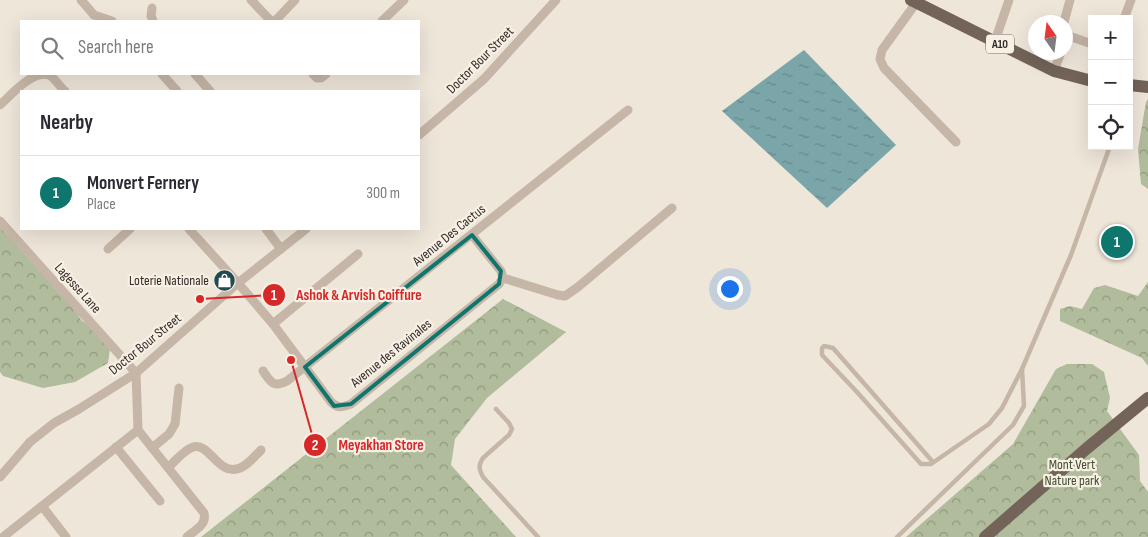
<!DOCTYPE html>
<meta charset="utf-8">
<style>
body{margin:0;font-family:"Sofia Sans Condensed",sans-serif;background:#f7f7f7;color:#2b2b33}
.controls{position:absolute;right:15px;top:15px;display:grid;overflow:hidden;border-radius:0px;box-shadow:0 5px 20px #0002}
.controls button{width:45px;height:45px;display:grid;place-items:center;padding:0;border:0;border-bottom:1px solid #e1e1e2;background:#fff;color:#2b2b33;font:25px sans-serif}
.compass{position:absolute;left:1028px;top:15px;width:45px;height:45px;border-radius:50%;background:#fff;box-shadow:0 5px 20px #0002;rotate:346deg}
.you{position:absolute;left:729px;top:288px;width:18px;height:18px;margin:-12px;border:4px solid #fff;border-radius:50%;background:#1a73e8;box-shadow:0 0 0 8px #1a73e833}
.badge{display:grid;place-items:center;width:32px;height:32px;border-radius:50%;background:#0f766e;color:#fff;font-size:16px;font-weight:700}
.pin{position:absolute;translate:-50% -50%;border:2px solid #fff;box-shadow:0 1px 5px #0006}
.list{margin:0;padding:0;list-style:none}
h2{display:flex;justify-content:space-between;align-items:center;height:65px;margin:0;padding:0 20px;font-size:21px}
h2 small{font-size:16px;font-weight:400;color:#7c7c81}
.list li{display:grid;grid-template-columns:32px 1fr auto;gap:15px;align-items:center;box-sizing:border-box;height:75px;padding:0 20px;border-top:1px solid #e1e1e2}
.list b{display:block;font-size:19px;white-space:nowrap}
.list p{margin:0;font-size:16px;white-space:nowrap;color:#7c7c81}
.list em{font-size:16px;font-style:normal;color:#7c7c81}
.icon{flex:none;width:28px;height:28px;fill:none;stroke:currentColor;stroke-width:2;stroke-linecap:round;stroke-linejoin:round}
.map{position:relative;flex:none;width:1148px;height:537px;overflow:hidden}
.search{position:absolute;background:#fff;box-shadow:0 5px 20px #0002;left:20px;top:20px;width:400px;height:55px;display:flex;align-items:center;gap:12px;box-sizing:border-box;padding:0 18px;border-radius:0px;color:#7c7c81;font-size:19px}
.panel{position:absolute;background:#fff;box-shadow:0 5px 20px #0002;left:20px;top:90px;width:400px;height:140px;border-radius:0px}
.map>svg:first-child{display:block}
.forest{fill:url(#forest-crowns)}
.water{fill:url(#water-ripples)}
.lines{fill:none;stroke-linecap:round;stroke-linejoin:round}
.lane{stroke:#c6b6a7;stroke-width:4.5}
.street{stroke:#c6b6a7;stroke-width:9}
.primary{stroke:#736359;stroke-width:12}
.marked{fill:none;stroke:#0f766e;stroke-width:4;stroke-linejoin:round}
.labels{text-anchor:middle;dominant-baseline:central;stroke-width:4.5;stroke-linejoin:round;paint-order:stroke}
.shield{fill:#f7f0e5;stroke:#6e6660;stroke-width:1}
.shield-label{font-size:12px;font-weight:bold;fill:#332b27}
.street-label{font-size:14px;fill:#332b27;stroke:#f7f0e5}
.poi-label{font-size:14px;fill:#332b27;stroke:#f7f0e5;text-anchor:end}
.park-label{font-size:14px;fill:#414f2d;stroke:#f7f0e5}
.leader{fill:none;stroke:#d62828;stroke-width:2}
.callout-dot{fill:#d62828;stroke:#f7f0e5;stroke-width:2}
.mark-label{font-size:15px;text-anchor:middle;font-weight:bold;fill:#fff}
.callout-label{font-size:15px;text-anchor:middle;font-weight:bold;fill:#d62828;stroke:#f7f0e5;stroke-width:4.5;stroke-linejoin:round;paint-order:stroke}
</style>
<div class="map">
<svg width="1148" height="537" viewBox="0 0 1148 537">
<defs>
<pattern id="forest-crowns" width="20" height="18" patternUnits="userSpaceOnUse" patternTransform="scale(1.25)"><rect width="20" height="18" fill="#b0bc9b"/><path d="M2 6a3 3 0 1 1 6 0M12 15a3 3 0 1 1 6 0" fill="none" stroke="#90997e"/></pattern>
<pattern id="water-ripples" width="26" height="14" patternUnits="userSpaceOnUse" patternTransform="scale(1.25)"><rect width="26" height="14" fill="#7ba6a9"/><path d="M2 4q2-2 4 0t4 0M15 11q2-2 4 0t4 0" fill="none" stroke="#65878a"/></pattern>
</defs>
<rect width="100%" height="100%" fill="#efe6da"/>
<g class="forest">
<path d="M1148 99V189L1141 184 1138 149 1146 102Z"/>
<path d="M0 223 61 284 81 320 104 336 110 349 108 363 75 382 43 388 3 376 0 372Z"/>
<path d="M1148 282V366L1142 358 1060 321V309L1070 306 1082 309 1094 288 1105 285 1138 296Z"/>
<path d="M503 299 566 332 487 398 455 439 451 465 516 537H201Z"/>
<path d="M1067 364H1092L1104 372 1110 398 1107 411 1139 455 1140 481 1148 492V537H906L1013 444 1056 369Z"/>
</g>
<path class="water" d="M804 50 896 145 827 208 722 111Z"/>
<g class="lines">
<g class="lane">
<path d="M496 409 509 423 512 429 509 435 483 458C478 466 479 469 483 477L538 537"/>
<path d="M933 462 833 348 824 346 822 348V355L857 392 921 464H931L989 424 1002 408 1022 369"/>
<path d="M897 537 1013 425 1024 406 1022 369 1071 255 1110 146"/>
</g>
<g class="street">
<path d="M81 0 94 15 112 21"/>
<path d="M251 0 271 21"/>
<path d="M916 3 882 50 880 59 884 68 956 142"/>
<path d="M152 8 151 16 153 21"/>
<path d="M1124 19 1131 0"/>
<path d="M275 21 295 0"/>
<path d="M382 21 404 0"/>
<path d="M1064 22 1070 0"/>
<path d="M1066 35 1092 44"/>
<path d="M995 41 1009 0"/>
<path d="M1054 71 1061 52"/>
<path d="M162 74 177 91"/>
<path d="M195 74 210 91"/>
<path d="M313 74 317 78H321L326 74"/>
<path d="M0 105C11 95 35 67 51 76 56 80 60 87 65 91"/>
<path d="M419 135 484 79 556 0"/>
<path d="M0 221 136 373 138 430 204 513C207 525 195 530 187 537"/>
<path d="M189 229 238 283 273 324 331 402C338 409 343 407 351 404L499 284 503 278"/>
<path d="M266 229 281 249"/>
<path d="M472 235 501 271 503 278"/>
<path d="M108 249 130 229"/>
<path d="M503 278 558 295 565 296 578 287 672 208"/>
<path d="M273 324 358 254"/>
<path d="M263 371C271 382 273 388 287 381L628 110"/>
<path d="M116 447 160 501"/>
<path d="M152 448 169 434 175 424 179 388"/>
<path d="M169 467C175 461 184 450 193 447 210 442 218 477 240 468 248 465 255 456 261 450"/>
<path d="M0 477 30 442 54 423 79 409 136 373 238 283 306 229"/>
<path d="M42 506 66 537"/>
<path d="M3 537 138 430"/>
</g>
<g class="primary">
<path d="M911 0 1054 71 1092 81"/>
<path d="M1129 85 1148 87"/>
<path d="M985 537 1086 449 1148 398"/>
</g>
</g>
<path class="marked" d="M472 235 501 271 499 284 351 404 334 406 305 367Z"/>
<defs>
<symbol id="shop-disc" viewBox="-11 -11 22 22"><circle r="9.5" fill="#204b50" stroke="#f7f0e5"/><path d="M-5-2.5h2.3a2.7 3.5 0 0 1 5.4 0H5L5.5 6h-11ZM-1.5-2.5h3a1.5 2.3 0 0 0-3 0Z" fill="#fff"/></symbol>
</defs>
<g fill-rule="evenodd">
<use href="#shop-disc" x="212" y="268" width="25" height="25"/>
</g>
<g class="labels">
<rect class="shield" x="986" y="34.5" width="28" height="19" rx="4"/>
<g class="shield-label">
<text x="1000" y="44">A10</text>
</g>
<g class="street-label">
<text transform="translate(480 60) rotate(-45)">Doctor Bour Street</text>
<text transform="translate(449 235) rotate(-39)">Avenue Des Cactus</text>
<text transform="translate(78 288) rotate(48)">Lagesse Lane</text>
<text transform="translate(145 344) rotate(-39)">Doctor Bour Street</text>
<text transform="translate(391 353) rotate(-39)">Avenue des Ravinales</text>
</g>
<g class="poi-label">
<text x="209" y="280">Loterie Nationale</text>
</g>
<g class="park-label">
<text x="1072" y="464">Mont Vert<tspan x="1072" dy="16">Nature park</tspan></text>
</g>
</g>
<path class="leader" d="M200 299L274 295M291 360L315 445"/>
<g class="callout-dot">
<circle cx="200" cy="299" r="5"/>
<circle cx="291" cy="360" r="5"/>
<circle cx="274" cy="295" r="12"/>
<circle cx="315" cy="445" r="12"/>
</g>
<g class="mark-label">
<text x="274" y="300">1</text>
<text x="315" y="450">2</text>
</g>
<g class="callout-label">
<text x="359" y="300">Ashok &amp; Arvish Coiffure</text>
<text x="381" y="450">Meyakhan Store</text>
</g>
</svg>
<div class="controls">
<button>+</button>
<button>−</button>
<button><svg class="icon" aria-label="locate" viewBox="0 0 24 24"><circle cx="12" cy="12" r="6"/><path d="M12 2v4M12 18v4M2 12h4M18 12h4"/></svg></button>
</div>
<svg class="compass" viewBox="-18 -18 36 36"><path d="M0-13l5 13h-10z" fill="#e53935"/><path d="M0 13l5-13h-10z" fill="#7c7c81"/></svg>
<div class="you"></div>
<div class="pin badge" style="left:1117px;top:242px">1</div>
<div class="search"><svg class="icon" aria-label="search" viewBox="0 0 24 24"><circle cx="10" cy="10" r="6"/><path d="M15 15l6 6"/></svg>Search here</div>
<section class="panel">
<h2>Nearby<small></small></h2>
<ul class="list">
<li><span class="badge">1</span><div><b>Monvert Fernery</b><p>Place</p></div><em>300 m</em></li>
</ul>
</section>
</div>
